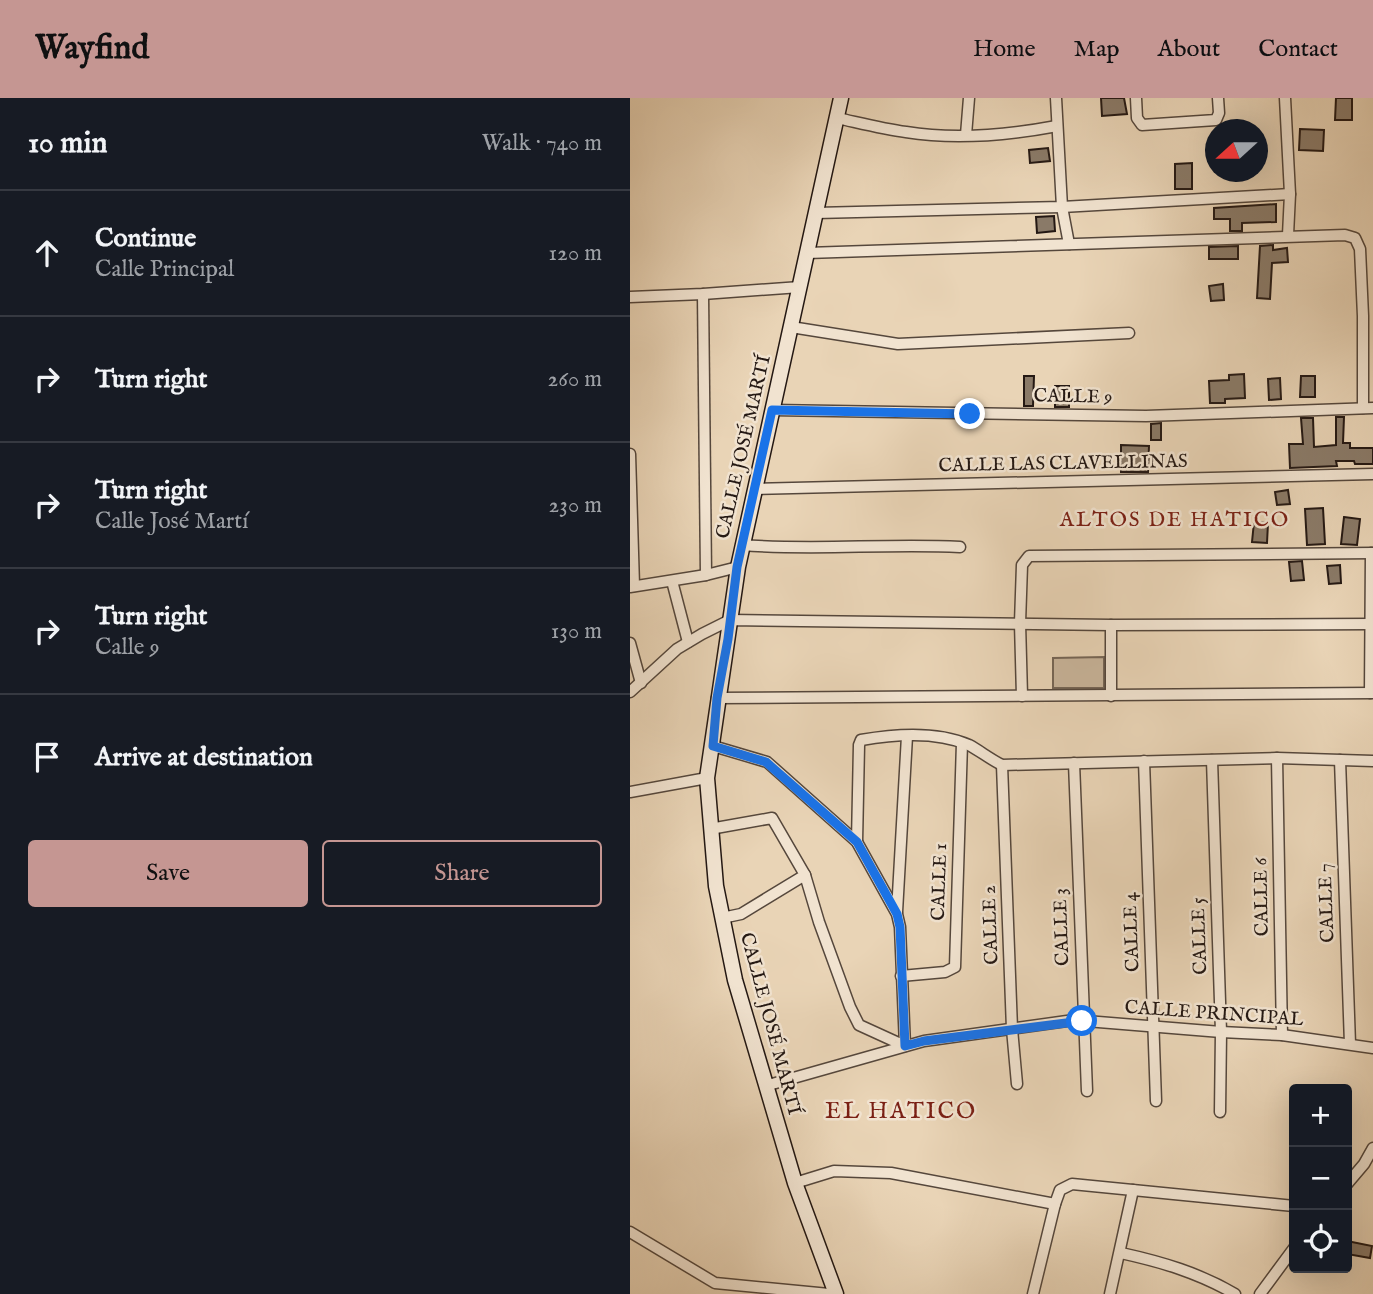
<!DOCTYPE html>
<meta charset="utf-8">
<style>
body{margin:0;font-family:"IM FELL English",serif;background:#20242c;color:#f1f3f6}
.controls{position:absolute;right:21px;bottom:21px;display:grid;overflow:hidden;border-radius:7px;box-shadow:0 7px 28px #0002}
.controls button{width:63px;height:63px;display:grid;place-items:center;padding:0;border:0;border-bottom:2px solid #363941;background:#171b24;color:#f1f3f6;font:35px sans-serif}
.compass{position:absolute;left:575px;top:21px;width:63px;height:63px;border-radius:50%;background:#171b24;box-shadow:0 7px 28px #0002;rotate:249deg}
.stop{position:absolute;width:21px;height:21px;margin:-16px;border:5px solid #1a73e8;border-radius:50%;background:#fff}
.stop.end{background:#1a73e8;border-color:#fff;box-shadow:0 2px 7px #0008}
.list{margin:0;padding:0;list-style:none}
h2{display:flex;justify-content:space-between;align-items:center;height:91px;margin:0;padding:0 28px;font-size:30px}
h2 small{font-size:23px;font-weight:400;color:#9ea1a6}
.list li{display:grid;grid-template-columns:46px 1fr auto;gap:21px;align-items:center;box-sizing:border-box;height:126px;padding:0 28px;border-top:2px solid #363941}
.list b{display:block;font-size:26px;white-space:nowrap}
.list p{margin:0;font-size:23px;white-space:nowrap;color:#9ea1a6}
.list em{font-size:23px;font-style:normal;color:#9ea1a6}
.actions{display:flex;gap:14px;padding:21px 28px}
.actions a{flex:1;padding:16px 0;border:2px solid #c59692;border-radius:7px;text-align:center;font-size:24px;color:#c59692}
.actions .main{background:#c59692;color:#111}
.icon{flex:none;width:38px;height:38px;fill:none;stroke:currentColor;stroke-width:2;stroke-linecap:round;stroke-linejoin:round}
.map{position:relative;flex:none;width:743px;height:1196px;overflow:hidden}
header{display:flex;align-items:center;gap:42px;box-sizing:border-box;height:98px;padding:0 35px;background:#c59692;color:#111}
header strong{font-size:33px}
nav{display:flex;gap:38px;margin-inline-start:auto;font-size:24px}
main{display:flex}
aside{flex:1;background:#171b24}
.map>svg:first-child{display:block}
.green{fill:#c8b49a;stroke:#766656;stroke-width:2}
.building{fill:#8a7a68;stroke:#241813;stroke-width:2}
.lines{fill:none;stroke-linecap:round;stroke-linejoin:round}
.minor-casing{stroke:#55473c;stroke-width:13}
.secondary-casing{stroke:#241813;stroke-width:17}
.minor{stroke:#f1e3d0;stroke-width:10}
.secondary{stroke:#f1e3d0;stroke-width:14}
.route{stroke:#1a73e8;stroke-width:9}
.labels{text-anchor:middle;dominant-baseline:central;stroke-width:5;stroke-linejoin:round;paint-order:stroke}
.street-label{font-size:19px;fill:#241813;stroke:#f1e3d0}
.neighbourhood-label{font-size:21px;letter-spacing:2px;fill:#7a1f14;stroke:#f1e3d0}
.quarter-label{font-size:23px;letter-spacing:2px;fill:#7a1f14;stroke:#f1e3d0}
</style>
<header>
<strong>Wayfind</strong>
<nav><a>Home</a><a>Map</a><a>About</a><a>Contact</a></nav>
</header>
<main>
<aside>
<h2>10 min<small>Walk · 740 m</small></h2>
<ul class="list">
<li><svg class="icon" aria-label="ahead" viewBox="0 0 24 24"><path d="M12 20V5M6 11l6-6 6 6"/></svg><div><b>Continue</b><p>Calle Principal</p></div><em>120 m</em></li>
<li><svg class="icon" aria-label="right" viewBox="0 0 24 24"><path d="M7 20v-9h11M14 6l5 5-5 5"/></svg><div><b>Turn right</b></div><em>260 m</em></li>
<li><svg class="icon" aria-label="right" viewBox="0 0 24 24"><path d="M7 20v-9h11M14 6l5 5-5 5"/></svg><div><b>Turn right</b><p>Calle José Martí</p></div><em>230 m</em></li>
<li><svg class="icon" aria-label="right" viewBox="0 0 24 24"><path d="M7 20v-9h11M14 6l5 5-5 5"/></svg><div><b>Turn right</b><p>Calle 9</p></div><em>130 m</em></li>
<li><svg class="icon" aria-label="arrive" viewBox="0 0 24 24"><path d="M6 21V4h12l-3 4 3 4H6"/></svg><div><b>Arrive at destination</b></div></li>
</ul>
<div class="actions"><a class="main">Save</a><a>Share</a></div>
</aside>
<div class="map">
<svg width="743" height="1196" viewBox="0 0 743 1196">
<rect width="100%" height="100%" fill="#e9d4b6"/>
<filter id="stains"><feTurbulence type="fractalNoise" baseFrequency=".00286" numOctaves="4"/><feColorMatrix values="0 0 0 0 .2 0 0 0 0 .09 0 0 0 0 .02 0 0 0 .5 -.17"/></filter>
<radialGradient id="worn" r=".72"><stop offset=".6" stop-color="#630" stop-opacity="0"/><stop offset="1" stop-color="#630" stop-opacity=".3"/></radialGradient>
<path class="green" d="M474 559V590H423V560Z"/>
<g class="building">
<path d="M471 0H494L497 16 472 18Z"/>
<path d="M706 0H722V22H705Z"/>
<path d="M670 31 694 32 693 53 669 52Z"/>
<path d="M418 50 420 63 400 65 399 52Z"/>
<path d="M562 65V91H545V66Z"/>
<path d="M646 106V124L612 125V133H600V121H584V110Z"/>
<path d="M424 118 425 133 407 135 406 119Z"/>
<path d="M643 147V152L657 150 658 164 642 165 640 201 627 200 630 148Z"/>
<path d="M608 148V161H579V149Z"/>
<path d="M593 186 594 202 581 203 579 188Z"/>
<path d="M614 276 615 300 595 301V305H580L579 283 599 282V277Z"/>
<path d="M394 278H404L403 308H394Z"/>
<path d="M671 278H685V299H670Z"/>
<path d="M650 280 651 301 639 302 638 281Z"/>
<rect x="425" y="288" width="14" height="21"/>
<path d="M706 319H714L713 345H720V350H743V366H725L724 363H706L707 368 660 370 659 346H673L671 320H683L684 349 706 347Z"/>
<path d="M531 325V342H521V326Z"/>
<path d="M491 347 519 348 518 374H491Z"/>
<path d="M658 392 660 406 647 407 645 394Z"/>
<path d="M693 410 695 446 677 447 675 411Z"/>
<path d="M714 419 730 421 727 447 711 446Z"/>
<path d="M624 424 638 425 637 445 622 444Z"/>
<path d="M672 463 674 482 661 483 659 464Z"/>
<path d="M710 467 711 485 699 486 697 468Z"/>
<path d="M717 1143 742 1148 740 1160 717 1156Z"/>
</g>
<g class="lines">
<defs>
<g id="minor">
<path d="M426 0 432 109 439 146"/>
<path d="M506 0 507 20 512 27 586 22 589 15 588 0"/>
<path d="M655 0 660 96 658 137"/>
<path d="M207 20C230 25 253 31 276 34 325 42 379 37 427 28"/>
<path d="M336 37 339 0"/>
<path d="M186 115 432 109 660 96"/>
<path d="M177 155 715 137 725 140 730 151 733 218V310"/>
<path d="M73 196 76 477"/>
<path d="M0 199 73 196 170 189"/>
<path d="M161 229 268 246 499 235"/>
<path d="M142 312 516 318 743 310"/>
<path d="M0 356 4 488"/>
<path d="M125 391 743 376"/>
<path d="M112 447C185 453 257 445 330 449"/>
<path d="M42 483 58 544"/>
<path d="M0 489 76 477 108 469"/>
<path d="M0 545 11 585"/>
<path d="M0 594 47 551 72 536 100 522 481 527 742 526"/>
<path d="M740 595 741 455"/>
<path d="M392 598 390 525 392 467 399 458 743 455"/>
<path d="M481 598V527"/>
<path d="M87 600 743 595"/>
<path d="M83 648 137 664 227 744 267 816 270 829 275 948 229 927 220 909 189 824 175 777"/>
<path d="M647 660 652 937"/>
<path d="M582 662 591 934 590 1014"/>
<path d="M710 662 720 946"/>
<path d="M514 663 526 1003"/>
<path d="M444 665 457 993"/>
<path d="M372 667 382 931 387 986"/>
<path d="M0 694 77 680"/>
<path d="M80 731 142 720 175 777 111 816 92 820"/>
<path d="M227 744 229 647 231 642C265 636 307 633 339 647 350 653 360 661 372 667L647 660 743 663"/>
<path d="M267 814 277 638"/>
<path d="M271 878 315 874 325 869 332 645"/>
<path d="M135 988 294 943 444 922 591 934 652 937 743 950"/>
<path d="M165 1085 204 1073 261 1075 425 1106 430 1092 442 1086 664 1108"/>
<path d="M717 1086 734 1066 743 1050"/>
<path d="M0 1134 85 1185 199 1196"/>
<path d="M491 1155C532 1164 569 1175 605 1196"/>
<path d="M403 1196 425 1106"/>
<path d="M480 1196 503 1092"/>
<path d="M630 1196 664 1150"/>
</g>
<path id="secondary" d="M206 1196 165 1085 105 882 86 788 77 680 108 469 211 0"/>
</defs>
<use href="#minor" class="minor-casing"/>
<use href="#secondary" class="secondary-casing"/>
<use href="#minor" class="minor"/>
<use href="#secondary" class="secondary"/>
</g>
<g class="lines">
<path class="route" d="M340 316 142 312 107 469 98 541 87 600 83 648 136 664 227 744 267 816 270 829 275 948 294 943 452 923"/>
</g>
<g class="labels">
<g class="street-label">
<text transform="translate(443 299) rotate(1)">CALLE 9</text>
<text transform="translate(114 349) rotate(-77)">CALLE JOSÉ MARTÍ</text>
<text transform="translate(433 366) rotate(-1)">CALLE LAS CLAVELLINAS</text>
<text transform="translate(310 784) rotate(-88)">CALLE 1</text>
<text transform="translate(632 799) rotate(-91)">CALLE 6</text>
<text transform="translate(697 805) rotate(-92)">CALLE 7</text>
<text transform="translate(361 827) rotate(-92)">CALLE 2</text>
<text transform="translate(432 829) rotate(-92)">CALLE 3</text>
<text transform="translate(502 834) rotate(-92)">CALLE 4</text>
<text transform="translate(570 838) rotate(-92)">CALLE 5</text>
<text transform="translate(584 916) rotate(4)">CALLE PRINCIPAL</text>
<text transform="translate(140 926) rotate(75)">CALLE JOSÉ MARTÍ</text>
</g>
<g class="neighbourhood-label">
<text x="545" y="422">ALTOS DE HATICO</text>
</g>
<g class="quarter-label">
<text x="271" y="1013">EL HATICO</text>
</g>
</g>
<rect width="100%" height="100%" filter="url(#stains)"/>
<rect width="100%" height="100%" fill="url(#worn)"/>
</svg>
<div class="controls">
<button>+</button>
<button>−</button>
<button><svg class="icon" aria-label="locate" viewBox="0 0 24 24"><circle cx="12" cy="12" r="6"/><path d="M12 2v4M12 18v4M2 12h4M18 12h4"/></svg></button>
</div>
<svg class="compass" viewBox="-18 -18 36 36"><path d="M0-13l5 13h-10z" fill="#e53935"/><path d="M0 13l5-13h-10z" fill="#9ea1a6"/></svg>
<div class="stop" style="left:452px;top:923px"></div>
<div class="stop end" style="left:340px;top:316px"></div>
</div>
</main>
